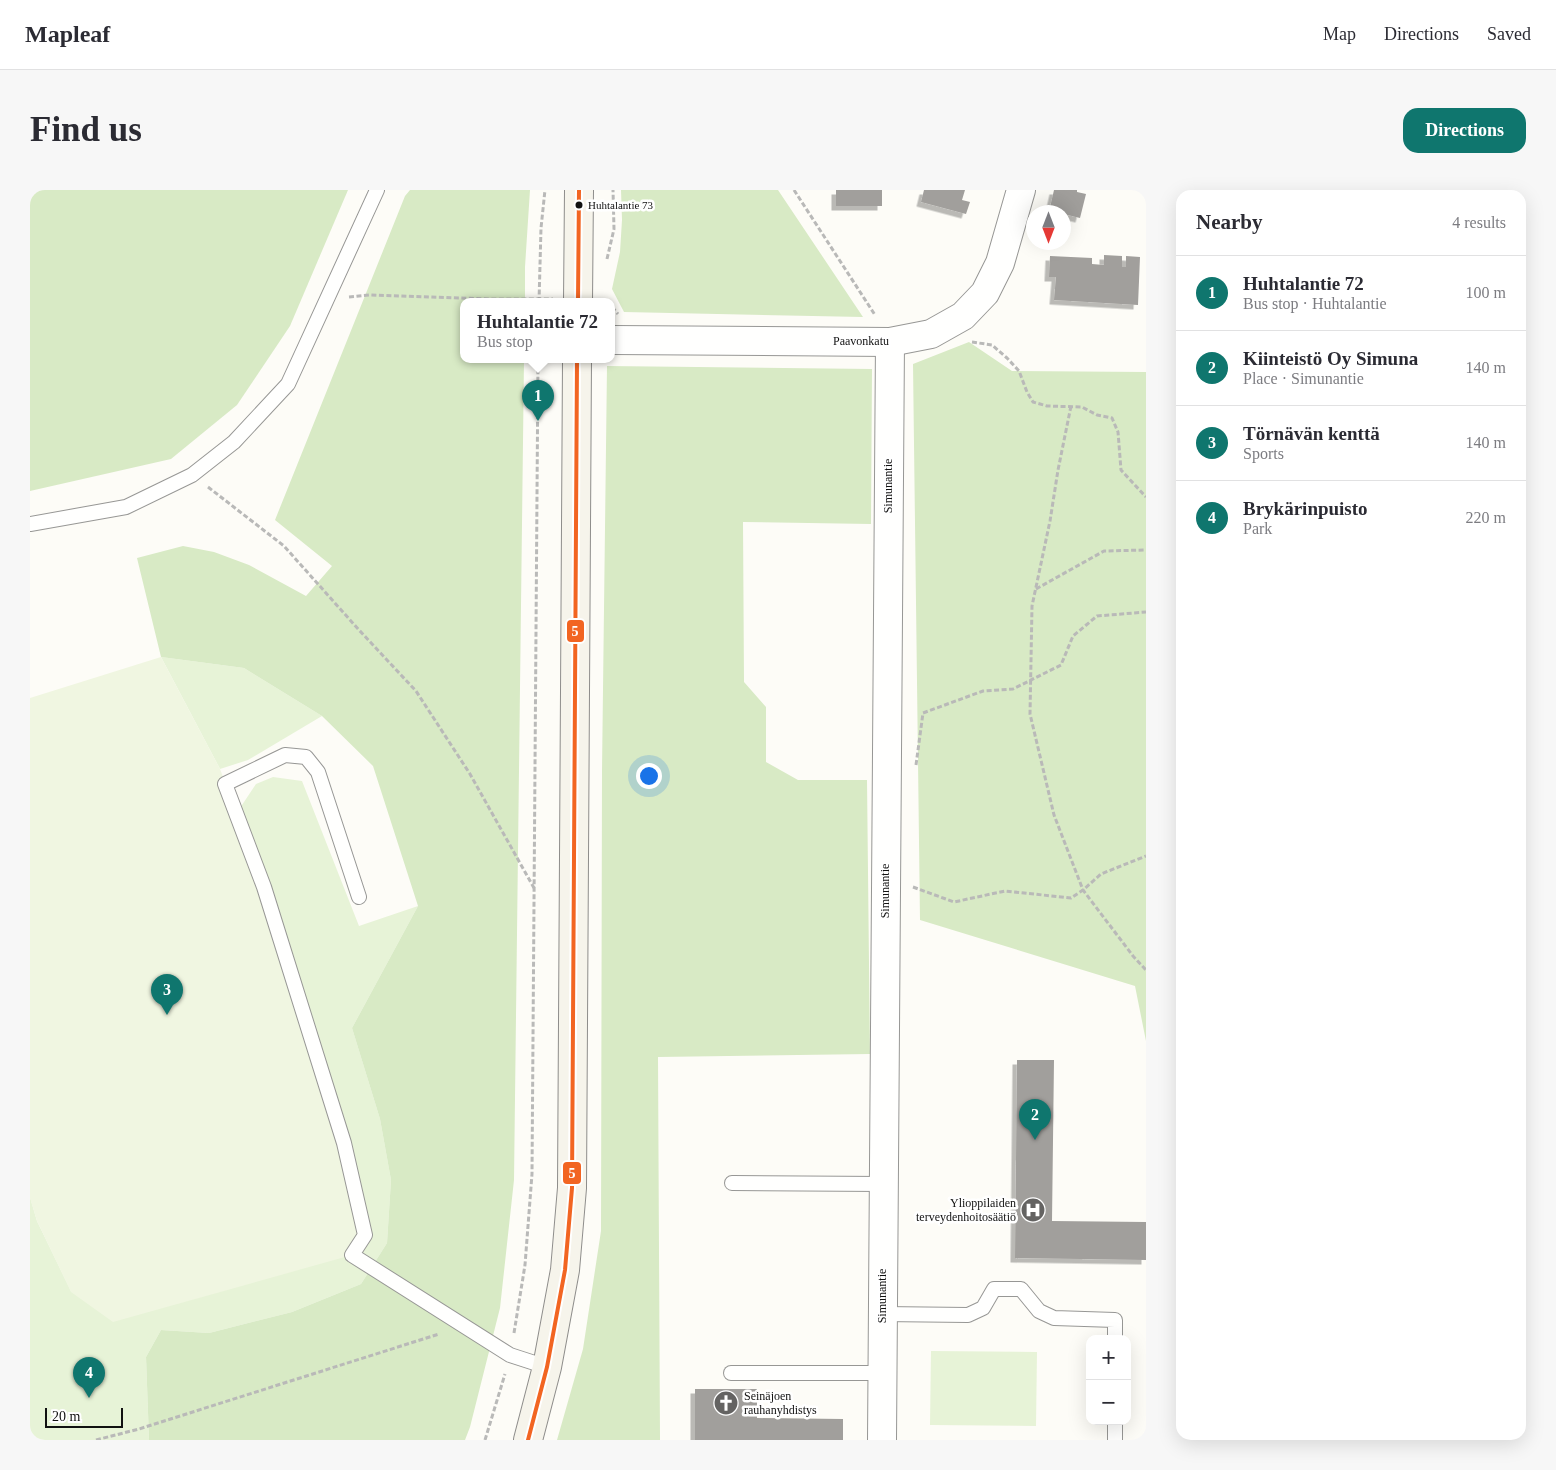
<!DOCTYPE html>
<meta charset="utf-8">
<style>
body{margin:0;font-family:"Times New Roman",serif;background:#f7f7f7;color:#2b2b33}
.controls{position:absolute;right:15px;bottom:15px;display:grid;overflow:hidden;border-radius:10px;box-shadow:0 5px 20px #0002}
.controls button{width:45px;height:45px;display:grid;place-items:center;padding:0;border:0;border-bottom:1px solid #e1e1e2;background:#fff;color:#2b2b33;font:25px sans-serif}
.compass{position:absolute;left:996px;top:15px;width:45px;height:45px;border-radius:50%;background:#fff;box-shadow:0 5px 20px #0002;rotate:180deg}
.scale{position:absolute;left:15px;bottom:12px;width:78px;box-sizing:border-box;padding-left:5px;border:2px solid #111;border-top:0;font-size:14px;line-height:18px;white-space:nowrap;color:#111;-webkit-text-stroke:4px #fff;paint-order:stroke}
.you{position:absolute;left:618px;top:585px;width:18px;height:18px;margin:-12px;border:4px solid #fff;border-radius:50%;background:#1a73e8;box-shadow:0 0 0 8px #1a73e833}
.badge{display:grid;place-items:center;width:32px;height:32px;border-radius:50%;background:#0f766e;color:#fff;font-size:16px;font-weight:700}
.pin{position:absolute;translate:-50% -41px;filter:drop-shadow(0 1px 2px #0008)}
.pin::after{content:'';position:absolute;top:26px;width:18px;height:15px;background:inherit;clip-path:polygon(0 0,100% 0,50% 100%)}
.popup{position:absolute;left:430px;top:108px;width:155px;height:65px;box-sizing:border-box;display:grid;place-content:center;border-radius:10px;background:#fff;filter:drop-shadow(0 1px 4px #0005);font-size:16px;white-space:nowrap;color:#7c7c81}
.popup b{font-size:19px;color:#2b2b33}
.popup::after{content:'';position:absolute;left:50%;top:100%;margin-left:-10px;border:10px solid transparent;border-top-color:#fff}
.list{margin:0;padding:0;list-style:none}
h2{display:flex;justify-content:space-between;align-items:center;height:65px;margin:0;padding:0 20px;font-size:21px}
h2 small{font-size:16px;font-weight:400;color:#7c7c81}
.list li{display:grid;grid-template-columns:32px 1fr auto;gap:15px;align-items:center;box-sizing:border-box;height:75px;padding:0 20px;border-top:1px solid #e1e1e2}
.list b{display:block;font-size:19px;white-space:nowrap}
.list p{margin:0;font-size:16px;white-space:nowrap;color:#7c7c81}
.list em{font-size:16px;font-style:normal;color:#7c7c81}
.map{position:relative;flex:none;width:1116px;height:1250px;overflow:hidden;border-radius:15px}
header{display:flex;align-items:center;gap:30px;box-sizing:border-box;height:70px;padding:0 25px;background:#fff;border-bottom:1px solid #e1e1e2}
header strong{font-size:24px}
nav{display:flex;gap:28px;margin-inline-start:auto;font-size:18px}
.intro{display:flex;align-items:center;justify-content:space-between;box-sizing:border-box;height:120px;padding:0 30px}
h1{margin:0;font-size:35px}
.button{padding:12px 22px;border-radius:15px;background:#0f766e;color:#fff;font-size:18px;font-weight:700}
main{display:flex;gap:30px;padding:0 30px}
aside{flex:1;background:#fff;border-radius:15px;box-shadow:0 5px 20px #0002}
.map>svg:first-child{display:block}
.green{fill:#e7f3d7}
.forest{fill:#d8eac5}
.pitch{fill:#f0f6e1}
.building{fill:#a19f9c;filter:url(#shadow)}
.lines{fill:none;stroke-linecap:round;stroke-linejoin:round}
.service-casing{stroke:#979795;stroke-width:16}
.minor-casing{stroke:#979795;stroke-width:30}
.secondary-casing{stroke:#8e8d8b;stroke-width:30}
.path{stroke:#b9b9b8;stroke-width:3;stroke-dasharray:5 2.5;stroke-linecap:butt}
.service{stroke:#fffffe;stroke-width:14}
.minor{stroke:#fffffe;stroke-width:28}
.secondary{stroke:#f6f4eb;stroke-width:28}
.bus-1-casing{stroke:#fff;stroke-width:8}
.bus-1{stroke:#f26522;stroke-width:4}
.bus-dot{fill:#111;stroke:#fff;stroke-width:2}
.labels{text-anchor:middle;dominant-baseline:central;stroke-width:5;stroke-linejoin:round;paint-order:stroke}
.bus-label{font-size:11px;fill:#111;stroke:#fff;text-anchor:start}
.street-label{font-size:12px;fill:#111;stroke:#fff}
.poi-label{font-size:12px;fill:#111;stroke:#fff;text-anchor:end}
.line-badge{stroke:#fff;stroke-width:2}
.badge-label{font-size:14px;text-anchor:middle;font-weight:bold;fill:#fff}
</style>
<header>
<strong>Mapleaf</strong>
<nav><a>Map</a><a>Directions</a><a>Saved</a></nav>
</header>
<div class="intro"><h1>Find us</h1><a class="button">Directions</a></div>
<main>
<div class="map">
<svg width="1116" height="1250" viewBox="0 0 1116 1250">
<defs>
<filter id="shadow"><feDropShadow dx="-4.5" dy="4.5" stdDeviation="0" flood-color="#0004"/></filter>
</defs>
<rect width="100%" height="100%" fill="#fdfcf7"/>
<g class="green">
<path d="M131 467 214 478 292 526 218 570 190 579Z"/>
<path d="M243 587 272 591 329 736 388 716 322 838 350 929 361 990 357 1053 331 1094 262 1122 179 1143 131 1140 116 1167 119 1250H0V1007L7 1031 41 1101 206 624 226 594Z"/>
<path d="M901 1161 1007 1162 1006 1236 900 1235Z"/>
</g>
<g class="forest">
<path d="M0 0H318L260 136 207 215 141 269 0 301Z"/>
<path d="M380 0H500L495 77V112H434V170H494L484 990 470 1118 440 1237 435 1250H119L116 1167 131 1140 179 1143 262 1122 331 1094 357 1053 361 990 350 929 322 838 388 716 343 576 292 526 214 478 131 467 107 368 153 356 184 362 219 375 276 406 302 376 245 330 375 6Z"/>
<path d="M591 0H748L833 127 594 122 582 99 590 62 592 30Z"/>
<path d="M939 152 982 181 1116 182V851L1105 796 890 730 883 174Z"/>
<path d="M577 176 842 179 841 334 713 332 714 492 736 517V572L768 590H837L840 864 628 867 630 1250H527L553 1159 571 1041 572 581Z"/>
</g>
<path class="pitch" d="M131 467 190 579 234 697 335 1045 322 1065 83 1132 41 1102 7 1031 0 1008V508Z"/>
<g class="building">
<rect x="806" y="0" width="46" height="16"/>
<path d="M894 0H935L932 10 940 12 936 24 891 12Z"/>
<path d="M1024 0H1047V2L1056 4 1050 28 1038 25 1037 30H1034V22H1019Z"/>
<path d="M1074 65 1092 66V77H1096V66L1110 67 1108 115 1024 110 1026 87H1019L1020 66 1062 68V74L1074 75Z"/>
<path d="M987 870H1024L1022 1031 1116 1032V1070L985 1068Z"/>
<path d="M665 1199H727V1228L813 1229V1250H665Z"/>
</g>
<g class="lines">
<defs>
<g id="service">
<path d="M0 334 96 317 162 285 204 252 258 194 347 0"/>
<path d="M329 707 288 582 276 567 255 565 195 594 234 697 314 953 335 1045 322 1065 480 1165 517 1177"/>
<path d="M702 993 853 994"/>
<path d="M852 1124 938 1125 953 1118 964 1099H991L1009 1121 1024 1128 1085 1130V1149"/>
<path d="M701 1183H852"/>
<path d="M1085 1250V1231"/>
</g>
<g id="minor">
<path d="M582 150 860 152 901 144 933 126 955 103 970 73 991 0"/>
<path d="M852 1250 860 152"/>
</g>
<g id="secondary">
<path d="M548 112 549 0"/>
<path d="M498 1250 517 1177 535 1080 542 998 547 170"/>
</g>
</defs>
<use href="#service" class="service-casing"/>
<use href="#minor" class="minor-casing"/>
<use href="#secondary" class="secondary-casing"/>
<g class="path">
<path d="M764 0 845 125"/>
<path d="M577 69 584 39 583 0"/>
<path d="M319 107 339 105 462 109H523"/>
<path d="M509 112 511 38 515 0"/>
<path d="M582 117 588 124"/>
<path d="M942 152 962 155 977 168 989 181 997 202 1003 212 1017 216 1052 217 1067 225 1082 228 1088 242 1091 280 1116 307"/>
<path d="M1041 216 1028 280 1020 331 1002 416 1000 524 1024 625 1053 700 1103 766 1116 780"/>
<path d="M178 297 254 356 329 440 386 501 440 584 504 698"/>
<path d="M1006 399 1074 361 1116 360"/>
<path d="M886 575 893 523 953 501 983 499 1031 475 1043 446 1067 426 1116 422"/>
<path d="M883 697 924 712 975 701 1041 708 1053 700 1071 684 1116 666"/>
<path d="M484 1143 495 1075 502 984 508 170"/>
<path d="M66 1250 109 1239 409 1144"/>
<path d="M455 1250 475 1184"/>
</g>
<use href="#service" class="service"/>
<use href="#minor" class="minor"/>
<use href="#secondary" class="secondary"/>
<defs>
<g id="bus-1">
<path d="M548 112 549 0"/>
<path d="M498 1250 517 1177 535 1080 542 998 547 170"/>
</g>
</defs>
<use href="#bus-1" class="bus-1-casing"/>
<use href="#bus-1" class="bus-1"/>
</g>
<defs>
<symbol id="hospital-disc" viewBox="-11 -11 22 22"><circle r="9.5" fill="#646362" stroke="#fff"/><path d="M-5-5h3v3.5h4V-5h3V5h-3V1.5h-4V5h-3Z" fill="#fff"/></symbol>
<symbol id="church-disc" viewBox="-11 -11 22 22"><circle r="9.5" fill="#646362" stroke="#fff"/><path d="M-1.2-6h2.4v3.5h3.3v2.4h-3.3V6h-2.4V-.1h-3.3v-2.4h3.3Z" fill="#fff"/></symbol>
</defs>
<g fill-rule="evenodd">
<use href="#hospital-disc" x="989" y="1006" width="28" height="28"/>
<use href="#church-disc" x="682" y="1199" width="28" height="28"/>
</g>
<circle class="bus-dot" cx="549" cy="15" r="4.5"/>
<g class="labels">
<g class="bus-label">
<text x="558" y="15">Huhtalantie 73</text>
</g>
<g class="street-label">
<text x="831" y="151">Paavonkatu</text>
<text transform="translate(858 296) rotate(-90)">Simunantie</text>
<text transform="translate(855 701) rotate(-90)">Simunantie</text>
<text transform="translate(852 1106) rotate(-90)">Simunantie</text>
</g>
<g class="poi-label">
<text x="986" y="1013">Ylioppilaiden<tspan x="986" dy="14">terveydenhoitosäätiö</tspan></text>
<text x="714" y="1206" text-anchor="start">Seinäjoen<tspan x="714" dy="14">rauhanyhdistys</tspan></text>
</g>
</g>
<g class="line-badge">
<rect x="536" y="429" width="19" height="24" rx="5" fill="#f26522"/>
<rect x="532" y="971" width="20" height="24" rx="5" fill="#f26522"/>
</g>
<g class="badge-label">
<text x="545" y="446">5</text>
<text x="542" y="988">5</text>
</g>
</svg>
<div class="controls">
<button>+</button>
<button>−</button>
</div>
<svg class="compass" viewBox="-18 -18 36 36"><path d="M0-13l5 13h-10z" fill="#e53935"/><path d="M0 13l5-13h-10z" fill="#7c7c81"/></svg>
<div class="scale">20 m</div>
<div class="you"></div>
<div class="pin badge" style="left:508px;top:231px">1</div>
<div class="popup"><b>Huhtalantie 72</b>Bus stop</div>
<div class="pin badge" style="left:1005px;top:950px">2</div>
<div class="pin badge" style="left:137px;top:825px">3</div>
<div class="pin badge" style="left:59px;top:1208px">4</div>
</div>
<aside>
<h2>Nearby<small>4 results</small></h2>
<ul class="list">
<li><span class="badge">1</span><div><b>Huhtalantie 72</b><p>Bus stop · Huhtalantie</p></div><em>100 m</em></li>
<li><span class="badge">2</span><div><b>Kiinteistö Oy Simuna</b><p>Place · Simunantie</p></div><em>140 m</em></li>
<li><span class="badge">3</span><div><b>Törnävän kenttä</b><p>Sports</p></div><em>140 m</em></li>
<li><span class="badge">4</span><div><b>Brykärinpuisto</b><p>Park</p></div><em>220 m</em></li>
</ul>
</aside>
</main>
